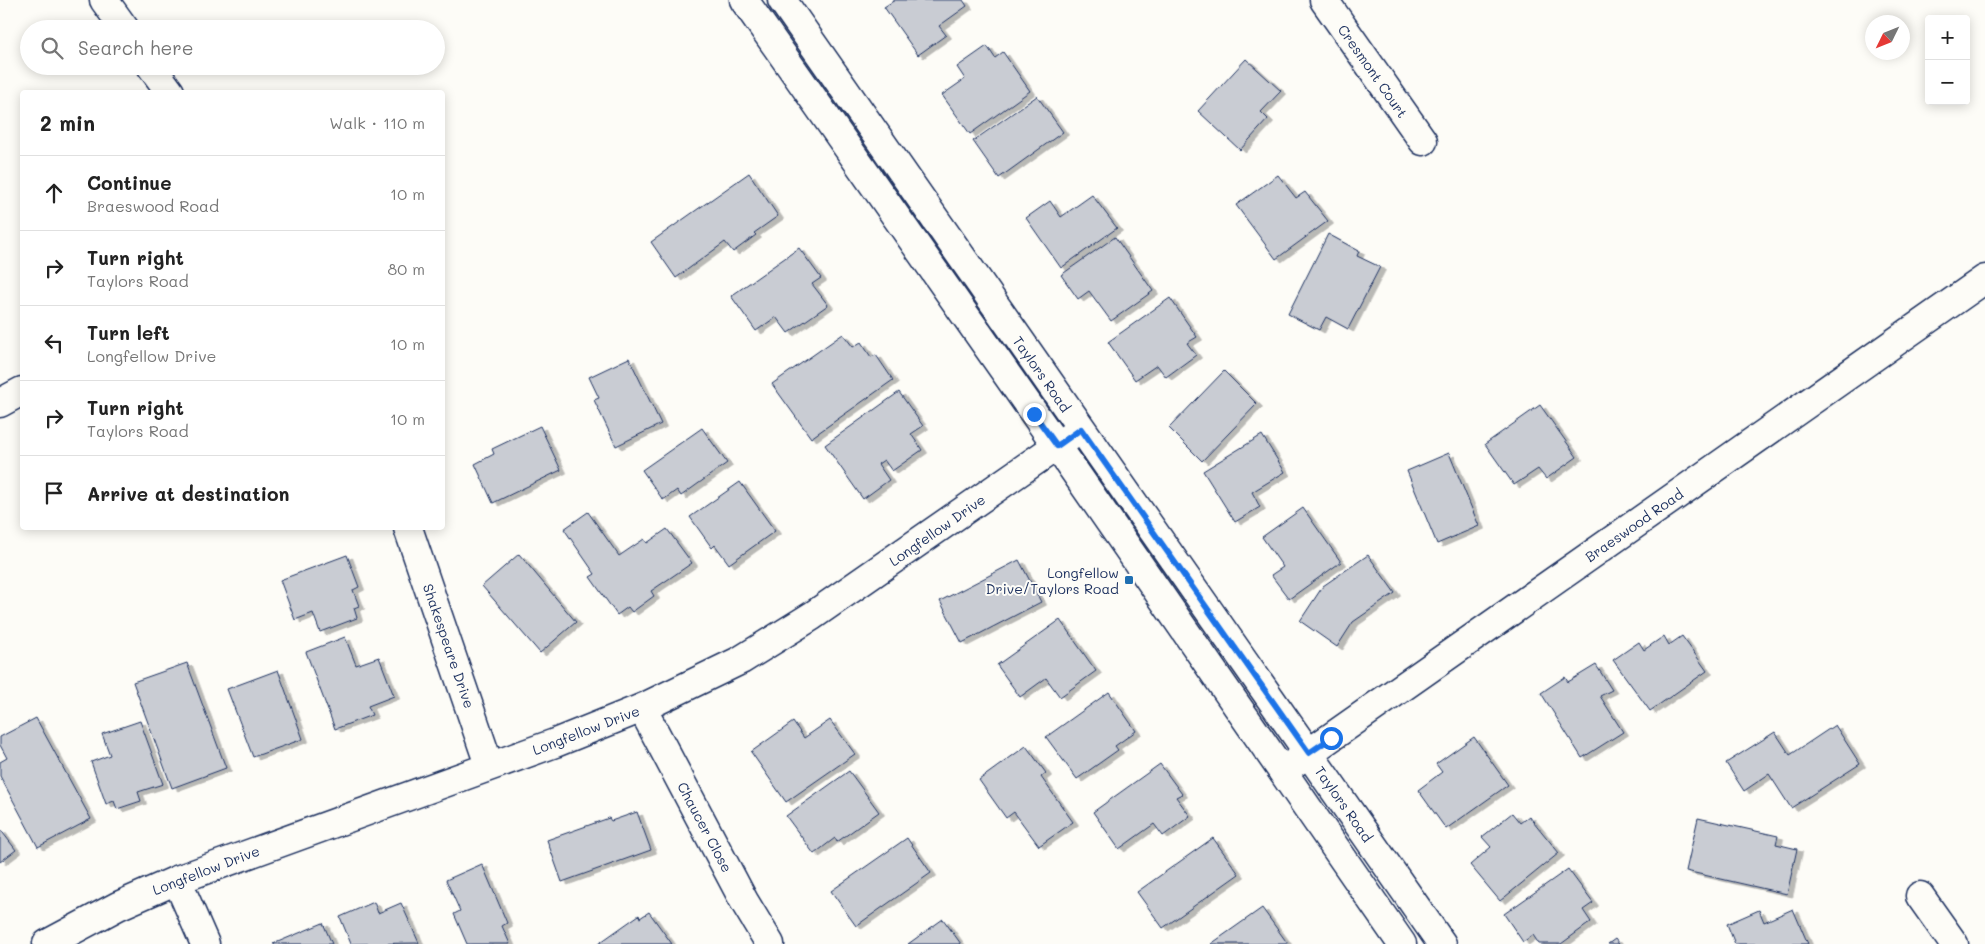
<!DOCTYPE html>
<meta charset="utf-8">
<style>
body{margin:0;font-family:Mali,sans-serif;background:#f2f2f2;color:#222}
.controls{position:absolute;right:15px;top:15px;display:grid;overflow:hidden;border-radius:5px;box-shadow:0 2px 12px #0003}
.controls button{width:45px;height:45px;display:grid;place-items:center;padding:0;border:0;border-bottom:1px solid #e0e0e0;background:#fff;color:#222;font:25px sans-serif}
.compass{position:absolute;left:1865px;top:15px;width:45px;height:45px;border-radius:50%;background:#fff;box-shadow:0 2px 12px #0003;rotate:227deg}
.stop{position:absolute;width:15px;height:15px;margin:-11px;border:4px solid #1a73e8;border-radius:50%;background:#fff}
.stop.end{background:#1a73e8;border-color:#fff;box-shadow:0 1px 5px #0008}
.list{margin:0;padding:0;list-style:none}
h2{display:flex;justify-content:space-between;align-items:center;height:65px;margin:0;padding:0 20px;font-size:21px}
h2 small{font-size:16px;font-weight:400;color:#767676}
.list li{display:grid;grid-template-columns:32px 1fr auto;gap:15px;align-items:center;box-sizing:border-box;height:75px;padding:0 20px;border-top:1px solid #e0e0e0}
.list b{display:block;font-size:19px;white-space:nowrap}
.list p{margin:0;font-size:16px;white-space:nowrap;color:#767676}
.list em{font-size:16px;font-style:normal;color:#767676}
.icon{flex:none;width:28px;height:28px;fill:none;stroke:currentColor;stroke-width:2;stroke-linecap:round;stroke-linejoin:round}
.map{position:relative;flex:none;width:1985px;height:944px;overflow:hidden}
.search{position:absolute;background:#fff;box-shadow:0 2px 12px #0003;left:20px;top:20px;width:425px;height:55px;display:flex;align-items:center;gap:12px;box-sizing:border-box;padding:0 18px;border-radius:28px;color:#767676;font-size:19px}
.panel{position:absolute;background:#fff;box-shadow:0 2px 12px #0003;left:20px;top:90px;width:425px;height:440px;border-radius:5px}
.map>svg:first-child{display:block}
.building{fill:#c9ccd3;stroke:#1b2f5e;filter:url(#shadow)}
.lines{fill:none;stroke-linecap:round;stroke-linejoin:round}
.minor-casing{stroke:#1b2f5e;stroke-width:31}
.major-casing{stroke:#1b2f5e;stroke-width:31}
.minor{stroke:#fdfcf7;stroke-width:28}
.major{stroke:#fdfcf7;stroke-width:28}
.route{stroke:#1a73e8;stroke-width:6}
.poi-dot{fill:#1f6fb2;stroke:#fdfcf7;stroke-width:2}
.labels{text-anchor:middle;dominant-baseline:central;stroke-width:4;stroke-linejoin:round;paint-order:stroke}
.street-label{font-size:14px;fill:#1b2f5e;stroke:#fdfcf7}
.poi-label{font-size:14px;fill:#1b2f5e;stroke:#fdfcf7;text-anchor:end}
</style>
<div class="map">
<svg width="1985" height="944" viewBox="0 0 1985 944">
<defs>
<filter id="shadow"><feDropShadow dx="5.5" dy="3" stdDeviation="0" flood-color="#0004"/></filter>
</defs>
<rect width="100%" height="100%" fill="#fdfcf7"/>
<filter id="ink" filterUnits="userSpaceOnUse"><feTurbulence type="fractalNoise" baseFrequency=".02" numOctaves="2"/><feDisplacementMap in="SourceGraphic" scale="10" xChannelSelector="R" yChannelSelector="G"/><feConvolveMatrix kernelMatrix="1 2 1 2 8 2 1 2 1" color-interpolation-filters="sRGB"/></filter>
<g filter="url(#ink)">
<g class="building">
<path d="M895 0H963L967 6 939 26 946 35 918 55 884 7Z"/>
<path d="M987 46 995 58 1003 52 1030 91 970 134 942 95 965 79 957 67Z"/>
<path d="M1246 59 1281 91 1261 112 1268 119 1240 150 1198 111Z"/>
<path d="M1037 96 1063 132 999 178 973 141Z"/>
<path d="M749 173 778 216 754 233 756 235 733 252 725 242 676 278 651 242Z"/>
<path d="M1278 175 1296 198 1305 192 1328 221 1276 259 1236 205Z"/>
<path d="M1092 195 1117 228 1061 268 1026 218 1050 201 1061 217Z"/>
<path d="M1328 234 1359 251 1357 256 1380 267 1348 329 1326 317 1319 330 1288 314Z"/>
<path d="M1115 237 1153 291 1111 321 1089 291 1078 299 1061 275Z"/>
<path d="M799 248 821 278 812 284 828 305 788 333 776 317 756 331 731 296Z"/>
<path d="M1170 298 1197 337 1187 343 1196 355 1166 377 1157 365 1135 380 1108 342Z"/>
<path d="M843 334 853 347 861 342 871 357 876 355 893 380 811 438 772 384Z"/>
<path d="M629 358 661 424 616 446 594 400 599 398 589 377Z"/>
<path d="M1224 371 1257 404 1202 461 1169 428Z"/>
<path d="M899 392 923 426 911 434 922 450 892 471 884 460 878 464 889 480 863 499 825 445Z"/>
<path d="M1540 405 1577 457 1546 479 1538 469 1514 485 1485 444Z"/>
<path d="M540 426 561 470 493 503 475 464 494 454 492 449Z"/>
<path d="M702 428 727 463 681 496 677 490 663 500 642 470Z"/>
<path d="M1262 435 1285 472 1252 492 1260 507 1235 522 1203 471Z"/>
<path d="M1449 453 1479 526 1437 544 1407 471Z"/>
<path d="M740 482 775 531 729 564 715 545 712 548 690 517Z"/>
<path d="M1303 508 1341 562 1289 599 1271 575 1283 567 1262 537Z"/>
<path d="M588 512 619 556 644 539 647 543 667 529 692 563 651 591 654 596 632 612 628 607 617 615 590 577 595 574 564 529Z"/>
<path d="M519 554 576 622 540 653 482 586Z"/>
<path d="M347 555 359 587 353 590 359 606 354 608 357 618 320 632 313 613 295 620 280 580Z"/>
<path d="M1368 555 1395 593 1353 622 1337 647 1300 621 1323 586Z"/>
<path d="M1019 560 1041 602 962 643 940 601Z"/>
<path d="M1060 620 1096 671 1060 697 1046 678 1020 697 997 665Z"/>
<path d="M1664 636 1669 645 1682 636 1707 671 1650 711 1613 660 1639 642 1644 650Z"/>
<path d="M345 637 356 665 379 657 394 696 368 706 372 715 335 729 306 652Z"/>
<path d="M187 663 226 768 172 788 133 682Z"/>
<path d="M1596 665 1612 690 1600 696 1623 732 1582 758 1541 693 1565 677 1568 682Z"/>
<path d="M278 670 303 739 253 757 227 689Z"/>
<path d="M1109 692 1136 731 1115 746 1118 750 1077 779 1046 737Z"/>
<path d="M36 718 91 819 38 847 0 776V762L7 758 0 745V737Z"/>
<path d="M830 720 855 754 786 802 751 752 793 722 804 738Z"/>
<path d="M140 721 163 784 138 792 141 801 117 809 114 801 106 804 91 762 110 755 102 734Z"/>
<path d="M1835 725 1860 764 1791 808 1769 774 1744 791 1726 763 1775 732 1790 755Z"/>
<path d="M1474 737 1508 785 1446 829 1418 790 1442 772 1436 764Z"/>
<path d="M1026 746 1046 773 1041 777 1073 822 1039 846 1014 812 1006 818 979 780Z"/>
<path d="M1160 764 1182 794 1176 797 1190 816 1163 836 1154 824 1119 849 1093 812Z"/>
<path d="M849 771 879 812 837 842 835 838 814 854 786 816Z"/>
<path d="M637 812 651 850 562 882 547 840 609 818 611 821Z"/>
<path d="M1512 813 1520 823 1529 816 1559 853 1500 901 1470 865 1491 847 1482 837Z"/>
<path d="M1698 818 1778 836 1776 844 1797 849 1787 894 1686 871Z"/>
<path d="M0 829 16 850 0 862Z"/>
<path d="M907 838 931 873 856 926 831 891Z"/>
<path d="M1213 838 1239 874 1163 928 1137 892Z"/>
<path d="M482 864 507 923 502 926 510 944H467L454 914 460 911 446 880Z"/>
<path d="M1568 869 1593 903 1583 910 1591 922 1561 944H1539L1533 935 1523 942 1504 914Z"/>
<path d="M374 902 378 913 401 903 419 943 351 944 340 917Z"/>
<path d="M1262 908 1288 944H1211Z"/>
<path d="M1793 909 1808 944H1735L1727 924 1759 910 1764 922Z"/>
<path d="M649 912 672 944H598L639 915 640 918Z"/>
<path d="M943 919 961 944H908Z"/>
<path d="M323 923 332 944H273Z"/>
<path d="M1615 939 1619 944H1608Z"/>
</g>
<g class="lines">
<defs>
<g id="minor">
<path d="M104 0 125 29"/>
<path d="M1324 0 1423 141"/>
<path d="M151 66 170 92"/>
<path d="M0 403 22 391"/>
<path d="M408 528 489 765"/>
<path d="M642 708 744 901 770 944"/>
<path d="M1283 771 1985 279"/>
<path d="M177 880 205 944"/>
<path d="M1920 896 1954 944"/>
<path d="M47 944 118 906 177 880 555 743 642 708 741 660 812 616 1081 429"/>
</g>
<g id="major">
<path d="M744 0 1057 446 1402 944"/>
<path d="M782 0 1442 944"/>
</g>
</defs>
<use href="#minor" class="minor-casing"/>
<use href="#major" class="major-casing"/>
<use href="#minor" class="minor"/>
<use href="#major" class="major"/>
</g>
</g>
<g class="lines" filter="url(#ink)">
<path class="route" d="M1034 414 1057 446 1081 429 1309 753 1331 738"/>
</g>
<rect class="poi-dot" x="1124" y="575" width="10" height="10" rx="2.5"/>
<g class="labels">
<g class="street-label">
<text transform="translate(1373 71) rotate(55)">Cresmont Court</text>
<text transform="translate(1042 374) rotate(55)">Taylors Road</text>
<text transform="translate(1634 525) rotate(-35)">Braeswood Road</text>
<text transform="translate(937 530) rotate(-35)">Longfellow Drive</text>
<text transform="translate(449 646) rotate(71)">Shakespeare Drive</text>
<text transform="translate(586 730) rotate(-21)">Longfellow Drive</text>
<text transform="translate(1344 804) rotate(55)">Taylors Road</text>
<text transform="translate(705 827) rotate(62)">Chaucer Close</text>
<text transform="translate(206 870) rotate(-21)">Longfellow Drive</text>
</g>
<g class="poi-label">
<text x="1119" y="572">Longfellow<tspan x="1119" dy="16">Drive/Taylors Road</tspan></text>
</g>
</g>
</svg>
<div class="controls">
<button>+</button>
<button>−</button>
</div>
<svg class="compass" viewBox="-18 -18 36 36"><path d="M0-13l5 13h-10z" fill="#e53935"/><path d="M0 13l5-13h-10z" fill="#767676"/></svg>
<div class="stop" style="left:1331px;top:738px"></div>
<div class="stop end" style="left:1034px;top:414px"></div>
<div class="search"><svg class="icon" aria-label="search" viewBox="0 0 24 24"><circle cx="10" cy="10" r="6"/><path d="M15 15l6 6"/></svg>Search here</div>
<section class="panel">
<h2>2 min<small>Walk · 110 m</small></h2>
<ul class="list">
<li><svg class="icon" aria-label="ahead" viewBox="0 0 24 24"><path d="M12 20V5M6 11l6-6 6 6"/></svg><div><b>Continue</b><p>Braeswood Road</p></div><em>10 m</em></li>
<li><svg class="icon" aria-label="right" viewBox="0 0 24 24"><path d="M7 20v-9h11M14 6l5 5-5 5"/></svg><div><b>Turn right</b><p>Taylors Road</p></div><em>80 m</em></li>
<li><svg class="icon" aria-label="left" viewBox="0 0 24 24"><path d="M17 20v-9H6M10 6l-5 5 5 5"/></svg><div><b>Turn left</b><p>Longfellow Drive</p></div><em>10 m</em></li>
<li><svg class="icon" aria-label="right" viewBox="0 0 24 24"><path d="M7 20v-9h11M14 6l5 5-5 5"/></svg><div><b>Turn right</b><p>Taylors Road</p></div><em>10 m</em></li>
<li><svg class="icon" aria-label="arrive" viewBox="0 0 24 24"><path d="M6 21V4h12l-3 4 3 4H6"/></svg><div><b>Arrive at destination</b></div></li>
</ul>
</section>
</div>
